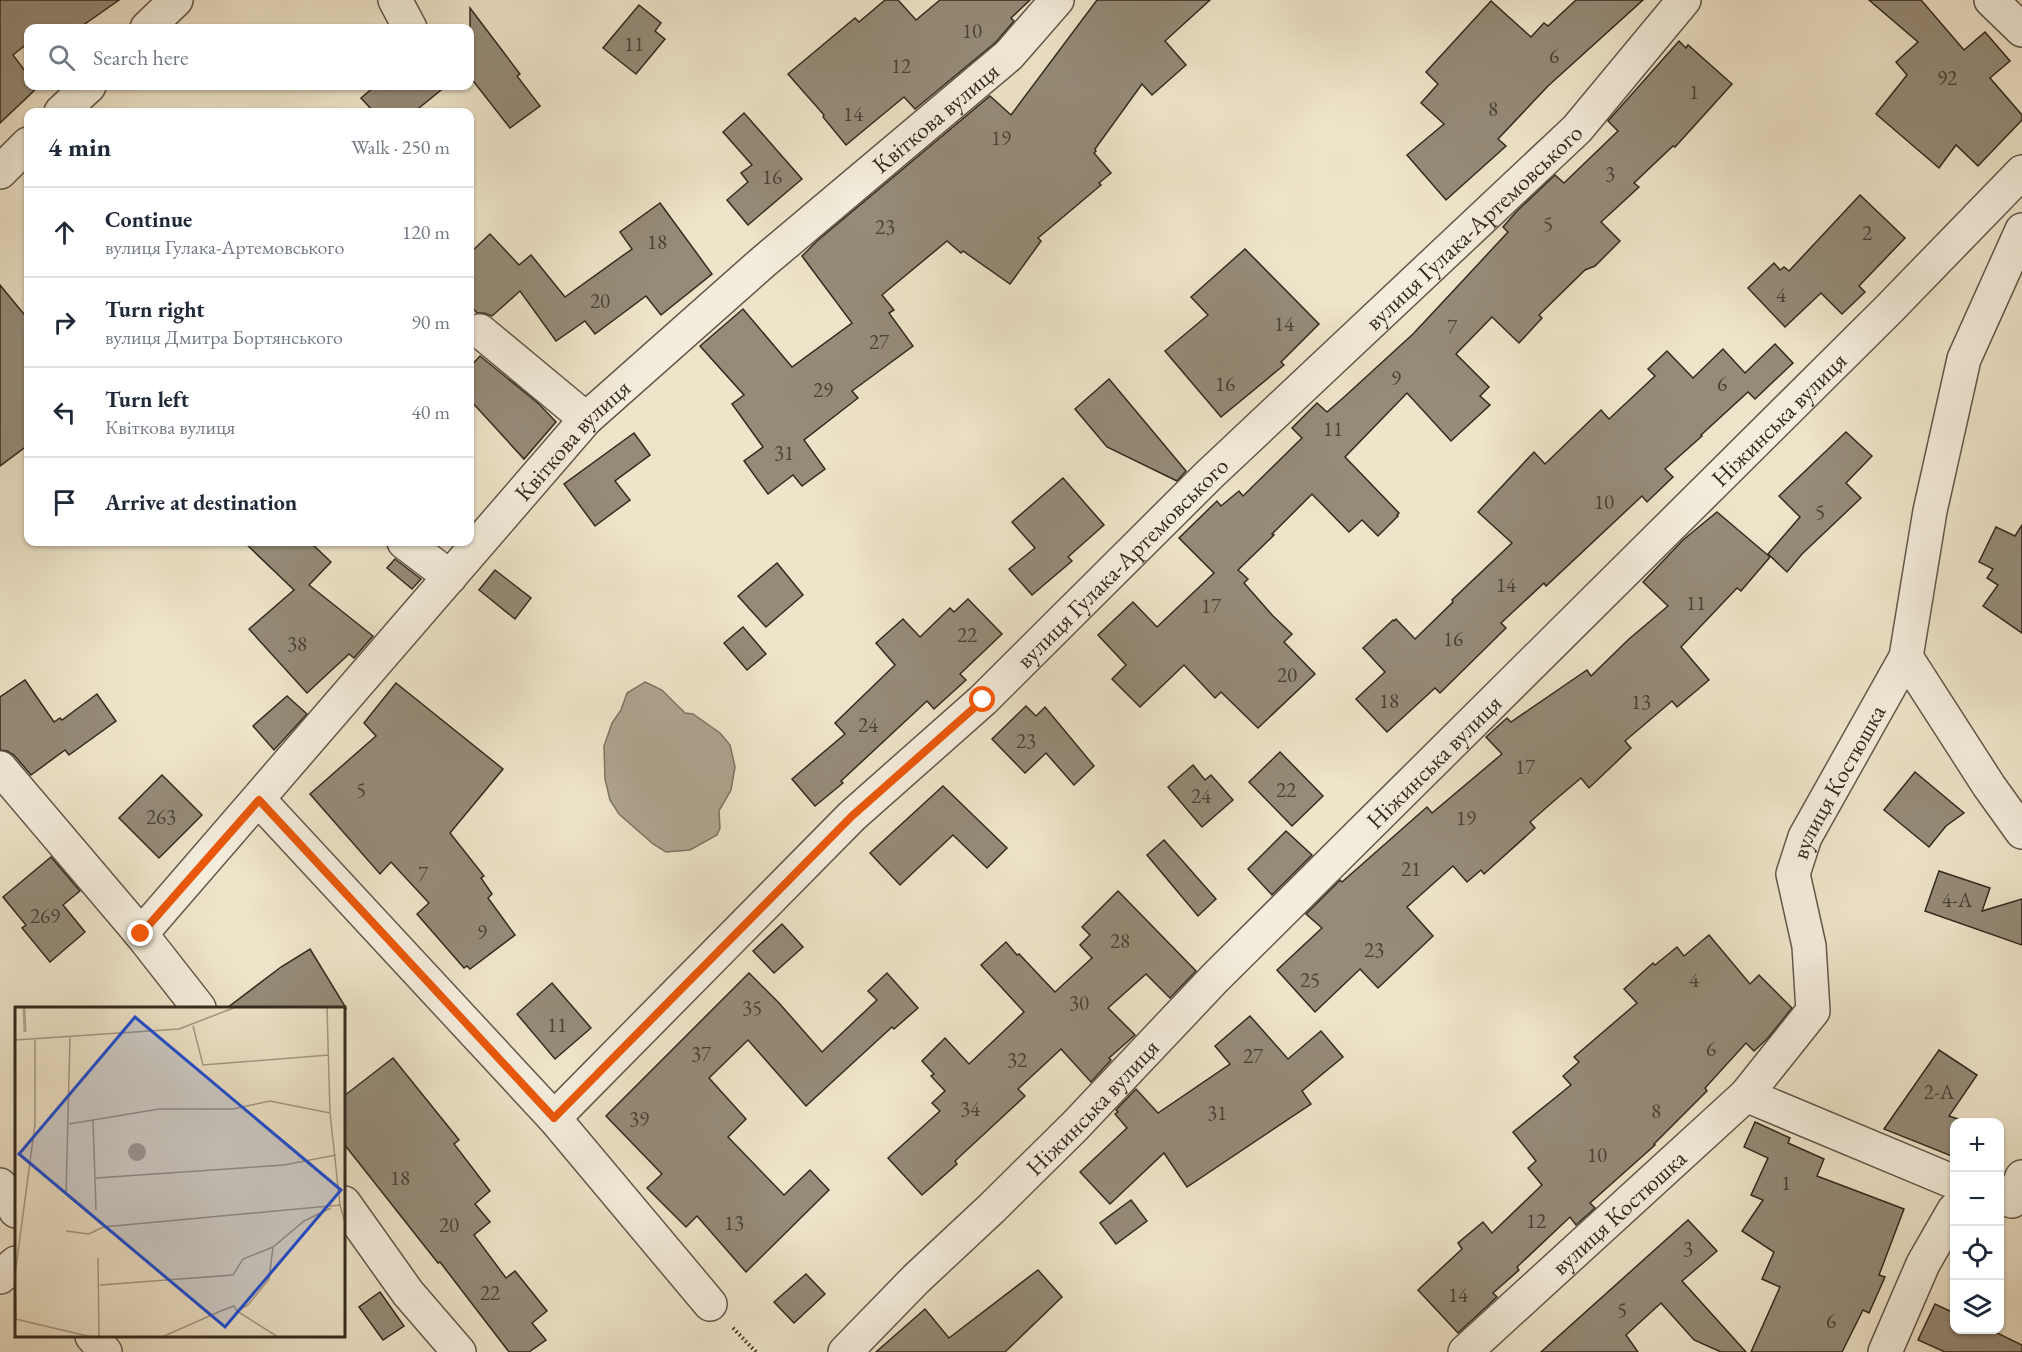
<!DOCTYPE html>
<meta charset="utf-8">
<style>
body{margin:0;font-family:"EB Garamond",serif;background:#f6f6f7;color:#1f2937}
.controls{position:absolute;right:18px;bottom:18px;display:grid;overflow:hidden;border-radius:12px;box-shadow:0 2px 4px #0004}
.controls button{width:54px;height:54px;display:grid;place-items:center;padding:0;border:0;border-bottom:2px solid #e0e1e3;background:#fff;color:#1f2937;font:30px sans-serif}
.stop{position:absolute;width:18px;height:18px;margin:-14px;border:4px solid #ea580c;border-radius:50%;background:#fff}
.stop.end{background:#ea580c;border-color:#fff;box-shadow:0 2px 6px #0008}
.list{margin:0;padding:0;list-style:none}
h2{display:flex;justify-content:space-between;align-items:center;height:78px;margin:0;padding:0 24px;font-size:26px}
h2 small{font-size:20px;font-weight:400;color:#747a83}
.list li{display:grid;grid-template-columns:39px 1fr auto;gap:18px;align-items:center;box-sizing:border-box;height:90px;padding:0 24px;border-top:2px solid #e0e1e3}
.list b{display:block;font-size:22px;white-space:nowrap}
.list p{margin:0;font-size:20px;white-space:nowrap;color:#747a83}
.list em{font-size:20px;font-style:normal;color:#747a83}
.icon{flex:none;width:33px;height:33px;fill:none;stroke:currentColor;stroke-width:2;stroke-linecap:round;stroke-linejoin:round}
.map{position:relative;flex:none;width:2022px;height:1352px;overflow:hidden}
.search{position:absolute;background:#fff;box-shadow:0 2px 4px #0004;left:24px;top:24px;width:450px;height:66px;display:flex;align-items:center;gap:15px;box-sizing:border-box;padding:0 21px;border-radius:12px;color:#747a83;font-size:22px}
.panel{position:absolute;background:#fff;box-shadow:0 2px 4px #0004;left:24px;top:108px;width:450px;height:438px;border-radius:12px}
.map>svg:first-child{display:block}
.water{fill:#afa590;stroke:#7e7463;stroke-width:1.5}
.building{fill:#958b78;stroke:#342a20;stroke-width:1.5}
.lines{fill:none;stroke-linecap:round;stroke-linejoin:round}
.minor-casing{stroke:#62584a;stroke-width:36}
.path{stroke:#342a20;stroke-width:4;stroke-dasharray:1.5 3;stroke-linecap:butt}
.minor{stroke:#f4eddc;stroke-width:33}
.route{stroke:#ea580c;stroke-width:8}
.labels{text-anchor:middle;dominant-baseline:central;stroke-width:4.5;stroke-linejoin:round;paint-order:stroke}
.number-label{font-size:21px;fill:#4c4236}
.street-label{font-size:24px;fill:#342a20;stroke:#f4eddc}
.inset-river{fill:none;stroke:#afa590;stroke-width:3}
.inset-road{fill:none;stroke:#a49a85;stroke-width:1.5}
.view{fill:#1d4ed8;fill-opacity:0.15;stroke:#1d4ed8;stroke-width:3}
.inset-edge{fill:none;stroke:#342a20;stroke-width:3}
</style>
<div class="map">
<svg width="2022" height="1352" viewBox="0 0 2022 1352">
<rect width="100%" height="100%" fill="#eee4c9"/>
<filter id="stains"><feTurbulence type="fractalNoise" baseFrequency=".00333" numOctaves="4"/><feColorMatrix values="0 0 0 0 .2 0 0 0 0 .09 0 0 0 0 .02 0 0 0 .5 -.17"/></filter>
<radialGradient id="worn" r=".72"><stop offset=".6" stop-color="#630" stop-opacity="0"/><stop offset="1" stop-color="#630" stop-opacity=".3"/></radialGradient>
<path class="water" d="M645 682 662 690 685 713 693 714 720 733 730 745 735 767 731 790 719 811 720 828 717 835 690 850 666 852 653 844 619 814 610 800 605 779 604 746 612 723 621 710 627 693Z"/>
<g class="building">
<path d="M0 0H119L79 28H28V43L13 55 28 75V86L38 87 0 123Z"/>
<path d="M885 0H898L916 20 940 0H1030L1011 18 1014 21 996 42 915 109 904 97 846 145 823 117 824 115 788 74 855 18 859 22Z"/>
<path d="M1097 0H1210L1165 41 1186 65 1152 95 1142 84 1095 149 1096 151 1094 153 1111 173 1099 183 1101 185 1038 238 1041 241 1010 284 963 251 961 253 947 241 882 295 894 310 889 313 913 346 852 391 858 398 804 440 825 469 802 486 793 475 768 494 744 461 763 447 732 404 744 395 700 346 743 309 792 367 852 323 802 256 817 241 990 96 1011 115Z"/>
<path d="M1576 0H1643L1548 86 1498 139 1506 146 1446 200 1407 155 1444 124 1421 103 1438 84 1426 72 1491 1 1531 37 1544 23 1548 26Z"/>
<path d="M1869 0H1921L1964 50 1985 32 2010 61 1990 78 2022 115V120L1978 166 1956 145 1939 168 1876 114 1907 75 1896 62 1918 42Z"/>
<path d="M639 5 661 23 655 31 665 39 636 74 603 48Z"/>
<path d="M470 8 520 74 517 76 540 106 510 128 470 77Z"/>
<path d="M1679 41 1686 48 1688 45 1732 84 1675 147 1673 146 1634 183 1639 187 1601 222 1620 241 1595 266 1585 270 1539 315 1542 318 1519 343 1492 317 1456 354 1489 387 1480 396 1490 405 1451 441 1407 393 1345 457 1399 513 1397 515 1398 516 1378 536 1362 520 1349 532 1312 494 1272 534 1274 535 1238 570 1248 579 1244 583 1273 616 1292 634 1284 642 1315 674 1258 728 1221 692 1215 698 1184 665 1140 707 1112 679 1126 665 1098 635 1133 602 1157 627 1214 573 1179 538 1217 501 1221 506 1239 491 1243 496 1302 438 1292 428 1317 403 1327 412 1343 398 1413 334 1456 288 1508 232 1503 227 1517 211 1555 175 1564 183 1618 131 1608 121Z"/>
<path d="M375 86H446L414 112H374L361 98Z"/>
<path d="M744 113 802 179 748 225 727 200 748 182 741 173 752 165 723 132Z"/>
<path d="M1860 195 1905 238 1859 286 1865 292 1842 314 1821 293 1785 327 1748 288 1774 263 1780 270 1784 267 1789 271Z"/>
<path d="M660 203 712 274 661 315 646 296 595 334 585 321 556 341 520 291 492 316 484 313H477L470 305V253L490 234 519 265 531 255 565 297 632 249 620 232Z"/>
<path d="M1245 249 1319 324 1281 362 1284 365 1221 417 1165 351 1208 315 1191 297Z"/>
<path d="M0 285 28 319V445L0 466Z"/>
<path d="M1775 344 1793 363 1755 399 1748 392 1701 435 1702 436 1665 469 1673 477 1647 502 1642 496 1546 586 1544 583 1501 623 1506 628 1440 693 1435 688 1387 732 1356 699 1385 672 1363 648 1393 620 1394 621 1396 619 1415 639 1453 602 1452 600 1512 543 1478 512 1534 452 1545 464 1601 410 1609 419 1655 376 1648 369 1667 351 1693 378 1723 349 1745 373Z"/>
<path d="M480 356 539 404 556 422 524 459 470 400V367Z"/>
<path d="M1109 379 1186 471 1177 481 1107 447 1075 409Z"/>
<path d="M1846 432 1872 456 1846 483 1861 498 1802 554 1787 572 1768 554 1800 517 1779 496Z"/>
<path d="M634 433 650 455 615 481 630 500 595 526 564 484Z"/>
<path d="M1063 478 1104 525 1068 557 1072 561 1032 595 1009 569 1035 548 1012 522Z"/>
<path d="M1717 512 1770 557 1741 591 1737 588 1681 647 1709 680 1677 707 1672 701 1625 741 1631 748 1589 788 1581 778 1555 800 1530 822 1535 828 1484 874 1481 870 1467 882 1453 866 1407 907 1433 936 1378 988 1360 969 1315 1012 1277 970 1322 928 1306 914 1340 880 1342 882 1427 807 1432 813 1502 754 1486 737 1507 718 1511 722 1587 670 1591 676 1629 639 1668 606 1643 582 1683 540Z"/>
<path d="M2022 525V633L1983 606 1998 585 1987 578 1993 569 1979 562 1996 527 2015 536Z"/>
<path d="M244 542H310L331 562 309 585 373 636 354 658 349 654 307 693 249 629 294 590Z"/>
<path d="M395 559 421 579 412 589 387 568Z"/>
<path d="M777 563 803 595 766 627 738 596Z"/>
<path d="M495 570 531 598 515 619 479 590Z"/>
<path d="M968 599 1002 634 960 674 966 680 934 709 927 701 841 781 843 783 815 806 792 779 845 734 835 723 895 665 876 643 903 619 920 637 950 608 954 612Z"/>
<path d="M743 627 766 654 747 670 724 643Z"/>
<path d="M25 680 54 722 60 718 62 720 97 694 116 721 69 755 65 750 31 775 14 755 7 751 0 750V697Z"/>
<path d="M396 683 503 769 450 833 484 876 481 878 492 894 488 898 515 935 470 969 467 966 464 968 417 914 429 903 391 862 380 874 310 794 376 736 364 723Z"/>
<path d="M287 696 307 714 274 750 253 726Z"/>
<path d="M1026 706 1036 716 1045 707 1094 766 1074 785 1046 753 1025 773 992 739Z"/>
<path d="M1280 752 1323 796 1292 826 1249 782Z"/>
<path d="M1193 765 1205 780 1211 775 1233 800 1202 827 1168 787Z"/>
<path d="M1915 772 1964 813 1946 826 1929 847 1884 810Z"/>
<path d="M162 775 202 815 159 858 119 818Z"/>
<path d="M943 786 1007 848 987 868 953 835 900 885 870 853Z"/>
<path d="M1286 831 1312 855 1272 895 1248 869Z"/>
<path d="M1164 840 1216 899 1198 916 1147 855Z"/>
<path d="M51 857 80 891 63 905 85 932 50 962 22 928 26 925 3 897Z"/>
<path d="M1939 871 1990 888 1982 911 2022 899V945L1925 911Z"/>
<path d="M1118 891 1196 971 1170 998 1146 974 1108 1008 1135 1035 1109 1058 1111 1060 1091 1082 1061 1049 1018 1089 1025 1096 955 1161 957 1164 922 1195 888 1158 940 1111 932 1103 945 1091 931 1076 934 1074 922 1061 945 1038 969 1064 1024 1012 981 965 1006 942 1017 955 1019 954 1055 992 1092 958 1080 945 1090 935 1082 927Z"/>
<path d="M782 924 803 947 774 973 753 951Z"/>
<path d="M1709 935 1750 984 1759 975 1792 1008 1767 1039 1754 1051 1746 1043 1705 1088 1707 1091 1654 1144 1655 1145 1590 1203 1595 1208 1576 1225 1570 1217 1517 1267 1519 1270 1493 1293 1497 1297 1458 1333 1418 1290 1462 1249 1458 1243 1483 1222 1492 1233 1542 1185 1528 1168 1536 1161 1513 1132 1571 1085 1563 1076 1579 1062 1574 1057 1637 1003 1624 989 1653 963 1655 965 1677 947 1684 956Z"/>
<path d="M310 949 346 1008H227L281 967Z"/>
<path d="M749 973 779 1003 822 1052 877 1000 868 991 887 973 918 1008 894 1029 892 1027 806 1106 748 1040 709 1078 746 1119 728 1137 784 1195 810 1170 829 1190 746 1272 697 1216 686 1227 647 1188 662 1174 606 1116Z"/>
<path d="M552 983 591 1028 555 1059 517 1014Z"/>
<path d="M1250 1016 1288 1059 1321 1031 1343 1057 1302 1091 1311 1104 1187 1187 1164 1153 1110 1204 1080 1172 1127 1128 1115 1114 1118 1112 1116 1110 1136 1089 1158 1113 1230 1064 1215 1046Z"/>
<path d="M1939 1050 1977 1075 1949 1116 1967 1122H1954V1157L1884 1129Z"/>
<path d="M393 1058 459 1140 454 1144 490 1191 475 1204 490 1222 474 1235 506 1278 515 1271 547 1311 532 1323 546 1340 529 1352H509L440 1262 438 1263 344 1144V1096Z"/>
<path d="M1755 1122 1790 1138 1788 1143 1824 1159 1817 1176 1904 1209 1879 1275 1885 1277 1869 1313 1863 1310 1842 1352H1751L1780 1287 1762 1279 1774 1252 1742 1231 1763 1200 1751 1195 1768 1158 1744 1147Z"/>
<path d="M1131 1200 1147 1221 1116 1244 1100 1223Z"/>
<path d="M1688 1220 1717 1251 1682 1281 1746 1352H1721L1694 1340 1661 1303 1626 1335 1638 1352H1541Z"/>
<path d="M1038 1270 1062 1297 1005 1352H876L925 1309 949 1338Z"/>
<path d="M806 1274 825 1294 794 1323 774 1302Z"/>
<path d="M380 1292 404 1326 383 1340 359 1307Z"/>
<path d="M1935 1304 1954 1313V1329H1989L2022 1345V1352H1945L1918 1340Z"/>
</g>
<g class="lines">
<defs>
<g id="minor">
<path d="M395 0 410 28"/>
<path d="M1991 0 2022 30"/>
<path d="M147 28 176 0"/>
<path d="M61 112 89 86"/>
<path d="M0 172 28 144"/>
<path d="M480 331 586 419"/>
<path d="M404 542 450 577"/>
<path d="M1906 657 1989 786 2022 832"/>
<path d="M0 768 141 934 199 1008"/>
<path d="M259 800 554 1118 710 1304"/>
<path id="s1" d="M141 934 586 419 762 263 1009 55 1057 0"/>
<path d="M1746 1095 1954 1182"/>
<path id="s2" d="M554 1118 852 816 983 700 1209 475 1577 129 1684 0"/>
<path d="M0 1185 16 1211"/>
<path d="M2000 1197 2012 1201 2022 1177"/>
<path d="M344 1203 408 1293 459 1352"/>
<path d="M0 1277 16 1263"/>
<path d="M92 1336 105 1352"/>
<path id="s3" d="M845 1352 916 1279 992 1208 1075 1126 1215 978 1889 309 2022 172"/>
<path id="s4" d="M1465 1352 1746 1095 1813 1011 1809 946 1793 874 1805 837 1906 657 1930 511 1964 359 2022 230"/>
<path d="M1885 1352 1923 1264 1954 1210"/>
</g>
</defs>
<use href="#minor" class="minor-casing"/>
<path class="path" d="M733 1328 756 1352"/>
<use href="#minor" class="minor"/>
</g>
<g class="lines">
<path class="route" d="M141 934 259 800 554 1118 852 816 983 700"/>
</g>
<g class="labels">
<g class="number-label">
<text x="972" y="30">10</text>
<text x="634" y="43">11</text>
<text x="1554" y="55">6</text>
<text x="901" y="65">12</text>
<text x="1947" y="77">92</text>
<text x="1694" y="91">1</text>
<text x="1493" y="108">8</text>
<text x="853" y="113">14</text>
<text x="1001" y="137">19</text>
<text x="1610" y="173">3</text>
<text x="772" y="176">16</text>
<text x="1548" y="223">5</text>
<text x="885" y="226">23</text>
<text x="1867" y="232">2</text>
<text x="657" y="241">18</text>
<text x="1781" y="294">4</text>
<text x="600" y="300">20</text>
<text x="1284" y="323">14</text>
<text x="1452" y="326">7</text>
<text x="879" y="341">27</text>
<text x="1396" y="377">9</text>
<text x="1225" y="383">16</text>
<text x="1722" y="383">6</text>
<text x="823" y="389">29</text>
<text x="1333" y="428">11</text>
<text x="784" y="452">31</text>
<text x="1604" y="501">10</text>
<text x="1820" y="511">5</text>
<text x="1506" y="584">14</text>
<text x="1696" y="602">11</text>
<text x="1211" y="605">17</text>
<text x="967" y="634">22</text>
<text x="1453" y="638">16</text>
<text x="297" y="643">38</text>
<text x="1287" y="674">20</text>
<text x="1389" y="700">18</text>
<text x="1641" y="701">13</text>
<text x="868" y="724">24</text>
<text x="1026" y="740">23</text>
<text x="1525" y="766">17</text>
<text x="361" y="789">5</text>
<text x="1286" y="789">22</text>
<text x="1201" y="795">24</text>
<text x="161" y="816">263</text>
<text x="1466" y="817">19</text>
<text x="1411" y="868">21</text>
<text x="423" y="873">7</text>
<text x="1957" y="899">4-А</text>
<text x="45" y="915">269</text>
<text x="482" y="931">9</text>
<text x="1120" y="940">28</text>
<text x="1374" y="949">23</text>
<text x="1310" y="979">25</text>
<text x="1694" y="979">4</text>
<text x="1079" y="1002">30</text>
<text x="752" y="1007">35</text>
<text x="557" y="1024">11</text>
<text x="1711" y="1048">6</text>
<text x="701" y="1053">37</text>
<text x="1253" y="1055">27</text>
<text x="1017" y="1059">32</text>
<text x="1939" y="1091">2-А</text>
<text x="970" y="1108">34</text>
<text x="1656" y="1110">8</text>
<text x="1217" y="1112">31</text>
<text x="639" y="1118">39</text>
<text x="1597" y="1154">10</text>
<text x="400" y="1177">18</text>
<text x="1786" y="1182">1</text>
<text x="1536" y="1220">12</text>
<text x="734" y="1222">13</text>
<text x="449" y="1224">20</text>
<text x="1688" y="1248">3</text>
<text x="490" y="1292">22</text>
<text x="1458" y="1294">14</text>
<text x="1622" y="1309">5</text>
<text x="1831" y="1320">6</text>
</g>
<g class="street-label">
<text stroke="none"><textPath href="#s1" startOffset="1142">Квіткова вулиця</textPath></text>
<text stroke="none"><textPath href="#s2" startOffset="1281">вулиця Гулака-Артемовського</textPath></text>
<text stroke="none"><textPath href="#s3" startOffset="1320">Ніжинська вулиця</textPath></text>
<text stroke="none"><textPath href="#s1" startOffset="656">Квіткова вулиця</textPath></text>
<text stroke="none"><textPath href="#s2" startOffset="795">вулиця Гулака-Артемовського</textPath></text>
<text stroke="none"><textPath href="#s3" startOffset="834">Ніжинська вулиця</textPath></text>
<text stroke="none"><textPath href="#s4" startOffset="730">вулиця Костюшка</textPath></text>
<text stroke="none"><textPath href="#s3" startOffset="348">Ніжинська вулиця</textPath></text>
<text stroke="none"><textPath href="#s4" startOffset="208">вулиця Костюшка</textPath></text>
</g>
</g>
<g transform="translate(15 1007)">
<rect width="330" height="330" fill="#eee4c9"/>
<path d="M113 145a9 9 0 1 1 18 0a9 9 0 1 1-18 0Z" fill="#afa590"/>
<path class="inset-river" d="M9 0 10 25"/>
<path class="inset-road" d="M312 0 315 106 325 198 330 216M178 19 188 58 314 48M0 33 164 22 221 0M78 113 81 203M54 117 144 102H218L255 94 315 106M81 171 269 158 321 148M51 187 55 30M51 224 74 227 88 220 325 198M83 251 84 330M0 268 20 117V33M0 269 1 312M85 278 218 268 228 252 258 240 289 214 316 201M222 304 263 330M0 312 77 330M147 330 208 303 219 299 222 304 233 298 254 272 258 240"/>
<path class="view" d="M120 10 326 183 210 320 4 147Z"/>
<rect width="330" height="330" class="inset-edge"/>
</g>
<rect width="100%" height="100%" filter="url(#stains)"/>
<rect width="100%" height="100%" fill="url(#worn)"/>
</svg>
<div class="controls">
<button>+</button>
<button>−</button>
<button><svg class="icon" aria-label="locate" viewBox="0 0 24 24"><circle cx="12" cy="12" r="6"/><path d="M12 2v4M12 18v4M2 12h4M18 12h4"/></svg></button>
<button><svg class="icon" aria-label="layers" viewBox="0 0 24 24"><path d="M12 4l9 5-9 5-9-5zM3 14l9 5 9-5"/></svg></button>
</div>
<div class="stop" style="left:983px;top:700px"></div>
<div class="stop end" style="left:141px;top:934px"></div>
<div class="search"><svg class="icon" aria-label="search" viewBox="0 0 24 24"><circle cx="10" cy="10" r="6"/><path d="M15 15l6 6"/></svg>Search here</div>
<section class="panel">
<h2>4 min<small>Walk · 250 m</small></h2>
<ul class="list">
<li><svg class="icon" aria-label="ahead" viewBox="0 0 24 24"><path d="M12 20V5M6 11l6-6 6 6"/></svg><div><b>Continue</b><p>вулиця Гулака-Артемовського</p></div><em>120 m</em></li>
<li><svg class="icon" aria-label="right" viewBox="0 0 24 24"><path d="M7 20v-9h11M14 6l5 5-5 5"/></svg><div><b>Turn right</b><p>вулиця Дмитра Бортянського</p></div><em>90 m</em></li>
<li><svg class="icon" aria-label="left" viewBox="0 0 24 24"><path d="M17 20v-9H6M10 6l-5 5 5 5"/></svg><div><b>Turn left</b><p>Квіткова вулиця</p></div><em>40 m</em></li>
<li><svg class="icon" aria-label="arrive" viewBox="0 0 24 24"><path d="M6 21V4h12l-3 4 3 4H6"/></svg><div><b>Arrive at destination</b></div></li>
</ul>
</section>
</div>
